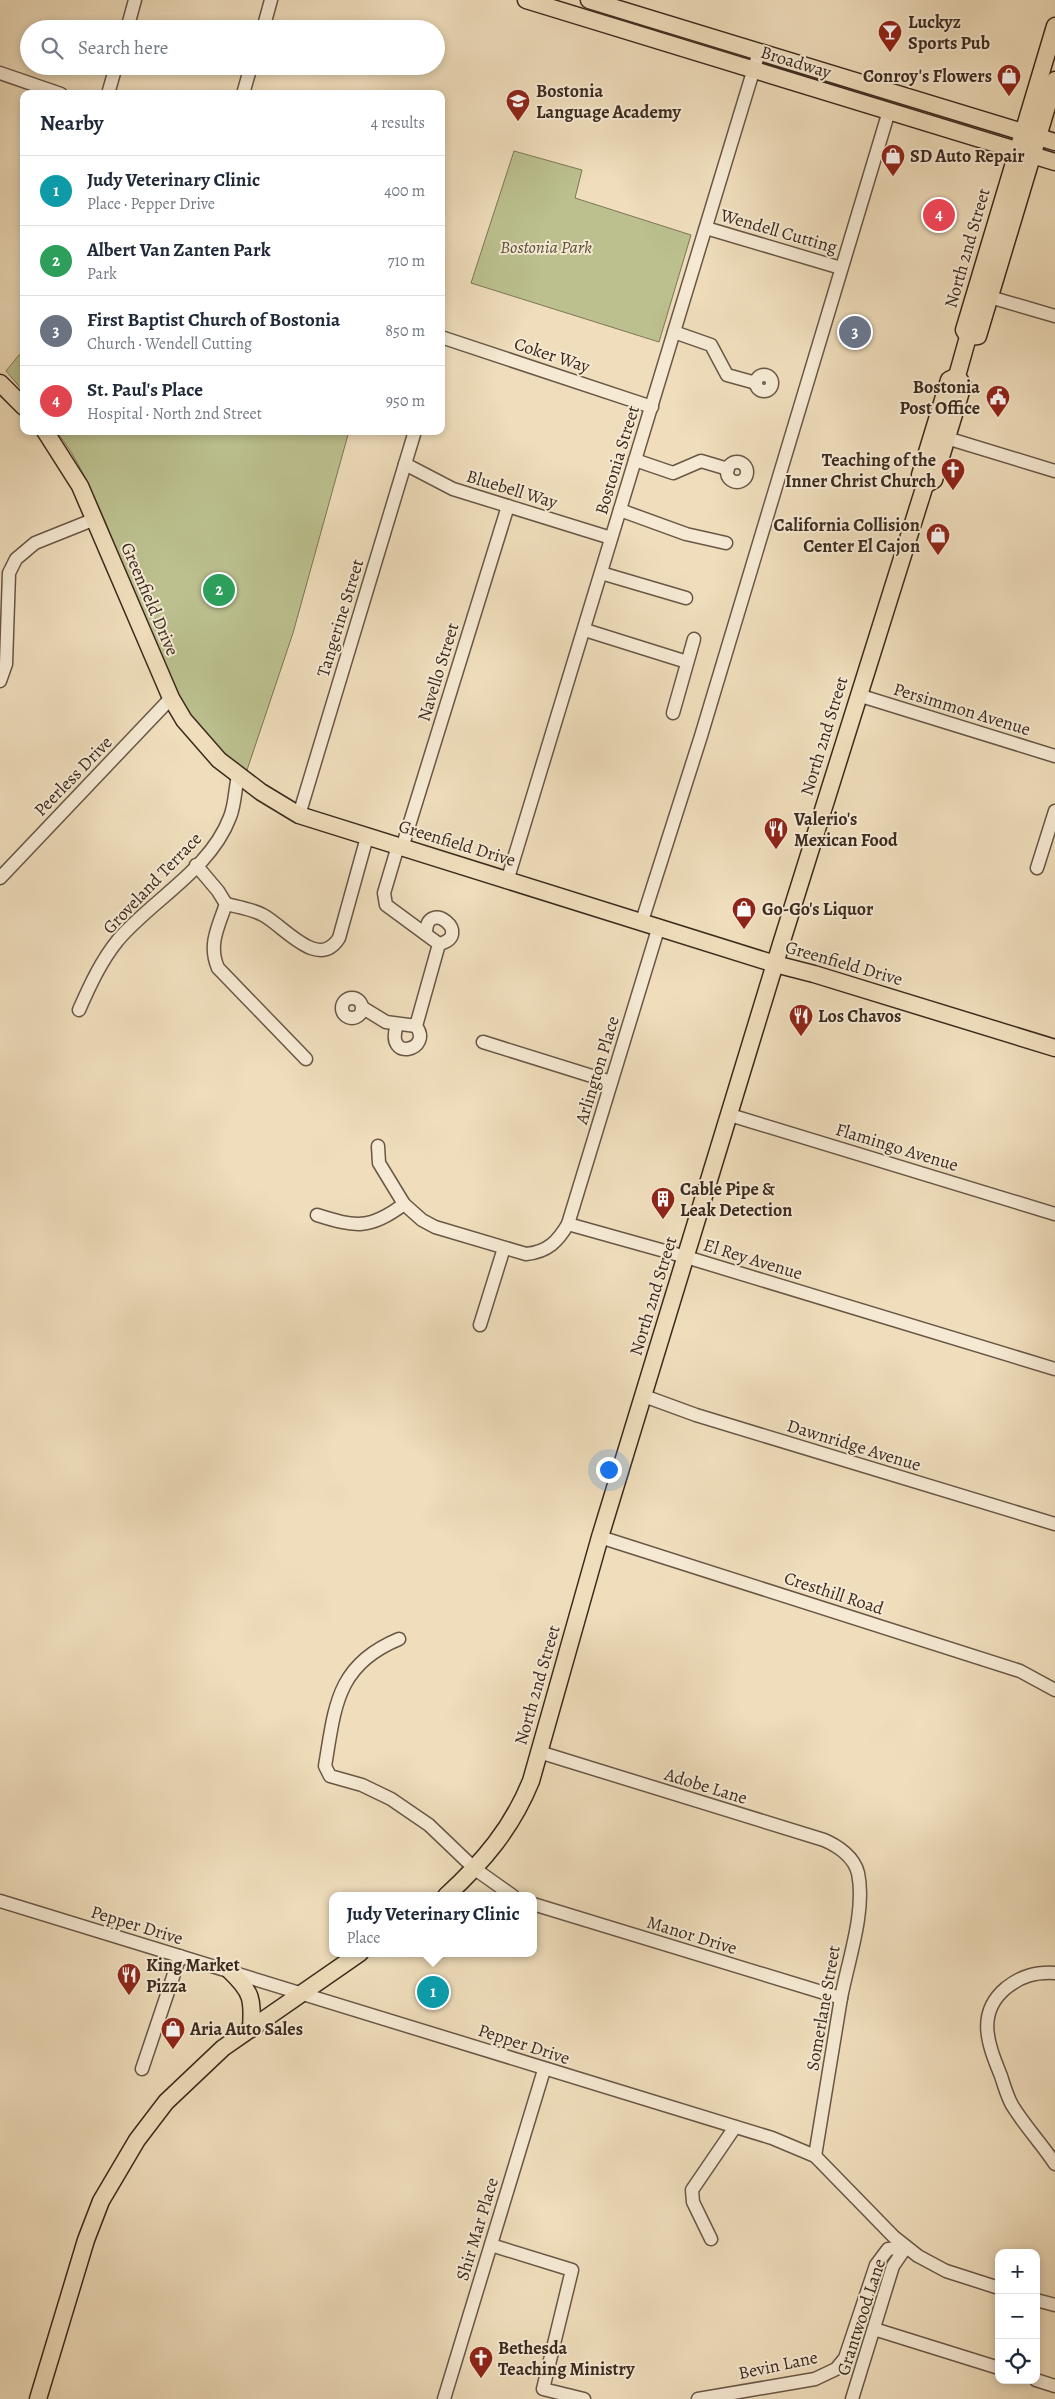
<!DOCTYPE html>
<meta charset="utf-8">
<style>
body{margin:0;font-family:Alegreya,serif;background:#f2f2f3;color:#1f2937}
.controls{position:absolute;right:15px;bottom:15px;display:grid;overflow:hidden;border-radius:10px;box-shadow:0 2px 8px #0003}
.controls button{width:45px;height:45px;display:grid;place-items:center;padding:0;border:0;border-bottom:1px solid #e0e1e3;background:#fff;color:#1f2937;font:25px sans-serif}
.you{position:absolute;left:608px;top:1469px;width:18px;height:18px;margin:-12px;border:4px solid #fff;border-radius:50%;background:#1a73e8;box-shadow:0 0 0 8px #1a73e833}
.badge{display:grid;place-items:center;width:32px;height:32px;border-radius:50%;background:#8f2418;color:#fff;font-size:16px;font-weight:700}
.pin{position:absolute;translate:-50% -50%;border:2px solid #fff;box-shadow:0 1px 5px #0006}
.popup{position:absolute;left:329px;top:1892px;width:208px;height:65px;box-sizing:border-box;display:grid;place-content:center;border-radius:10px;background:#fff;filter:drop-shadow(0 1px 4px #0005);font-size:16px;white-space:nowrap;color:#747a83}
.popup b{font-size:19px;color:#1f2937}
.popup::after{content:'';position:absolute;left:50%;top:100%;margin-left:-10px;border:10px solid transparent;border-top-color:#fff}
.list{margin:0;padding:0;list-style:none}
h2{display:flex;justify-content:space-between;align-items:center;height:65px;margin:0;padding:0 20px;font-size:21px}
h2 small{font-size:16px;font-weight:400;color:#747a83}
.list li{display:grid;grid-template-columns:32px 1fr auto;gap:15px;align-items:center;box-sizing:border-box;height:70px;padding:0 20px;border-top:1px solid #e0e1e3}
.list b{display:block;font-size:19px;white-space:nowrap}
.list p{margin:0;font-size:16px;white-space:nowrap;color:#747a83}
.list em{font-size:16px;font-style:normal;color:#747a83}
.icon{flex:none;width:28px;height:28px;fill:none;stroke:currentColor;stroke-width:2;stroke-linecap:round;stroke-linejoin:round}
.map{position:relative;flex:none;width:1055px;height:2399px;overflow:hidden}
.search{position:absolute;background:#fff;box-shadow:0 2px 8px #0003;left:20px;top:20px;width:425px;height:55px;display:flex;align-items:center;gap:12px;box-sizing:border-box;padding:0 18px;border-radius:28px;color:#747a83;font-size:19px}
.panel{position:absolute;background:#fff;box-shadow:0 2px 8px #0003;left:20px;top:90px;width:425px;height:345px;border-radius:10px}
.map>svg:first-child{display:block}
.green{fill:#bbc08e;stroke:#7c7556}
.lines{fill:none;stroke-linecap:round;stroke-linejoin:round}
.minor-casing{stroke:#695746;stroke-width:15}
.major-casing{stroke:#3c2a1f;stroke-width:19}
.minor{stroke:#f5e9d3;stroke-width:12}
.major{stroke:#efddbb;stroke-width:16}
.labels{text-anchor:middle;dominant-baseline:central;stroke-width:4;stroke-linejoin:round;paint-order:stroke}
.poi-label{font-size:18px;font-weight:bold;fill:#3c2a1f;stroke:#f5e9d3;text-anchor:start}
.street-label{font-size:18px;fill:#3c2a1f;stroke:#f5e9d3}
.park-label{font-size:18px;font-style:italic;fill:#5c503b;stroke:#f5e9d3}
</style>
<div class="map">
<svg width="1055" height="2399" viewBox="0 0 1055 2399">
<rect width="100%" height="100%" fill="#efddbb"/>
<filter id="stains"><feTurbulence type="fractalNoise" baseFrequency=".004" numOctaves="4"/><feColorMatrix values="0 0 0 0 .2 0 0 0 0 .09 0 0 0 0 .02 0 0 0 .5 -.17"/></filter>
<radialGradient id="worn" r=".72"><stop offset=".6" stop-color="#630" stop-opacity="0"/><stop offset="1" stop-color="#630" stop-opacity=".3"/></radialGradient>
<g class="green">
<path d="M514 151 582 170 575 198 691 235 659 342 471 283Z"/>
<path d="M19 355 24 356V392L6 371Z"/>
<path d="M56 431H349L293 633 245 776C223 758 198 732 184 708 150 650 130 583 105 521 91 490 78 458 56 431Z"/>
</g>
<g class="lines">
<defs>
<g id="minor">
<path d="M127 29 135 0"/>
<path d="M263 29 271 0"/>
<path d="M0 73 61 94"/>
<path d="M108 94 116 66"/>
<path d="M243 94 251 66"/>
<path d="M706 228 841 268"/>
<path d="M983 295 1055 316"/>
<path d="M674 332 711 345 727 375 756 383"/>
<path d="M441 337 652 407"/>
<circle cx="764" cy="383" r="8"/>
<path d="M940 436 1055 471"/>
<path d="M635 460 673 473 701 461 728 469"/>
<circle cx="737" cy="472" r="10"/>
<path d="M405 464 453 489 611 538"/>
<path d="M620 510 686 534 726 543"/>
<path d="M601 573 686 598"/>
<path d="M585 630 687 662"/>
<path d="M0 681 6 664 9 573 16 559 35 543 95 519"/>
<path d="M858 695 1055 756"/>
<path d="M673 713 694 639"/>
<path d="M299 815 415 431"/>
<path d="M402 848 508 506"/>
<path d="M196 865 218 891 226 904C218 927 208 945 218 968L306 1059"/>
<path d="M1037 868 1055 811"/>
<path d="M0 878 171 698"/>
<path d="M508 878 759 52"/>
<path d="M226 904C238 907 252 909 263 915 284 926 318 971 339 938L367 837"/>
<path d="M642 921 701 736 889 111"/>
<path d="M426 934C426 896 475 935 439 944"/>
<circle cx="352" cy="1008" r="10"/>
<path d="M363 1008 386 1022 416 1026 439 944 386 905 384 893 398 846"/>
<path d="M79 1010C90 985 101 961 118 940 153 899 210 870 230 817 235 805 235 789 238 776"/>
<path d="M397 1025C384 1063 434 1050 416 1026"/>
<path d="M483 1042 611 1082"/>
<path d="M730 1115 1055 1214"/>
<path d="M378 1146 379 1163 404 1204 422 1220 435 1227 526 1254C548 1252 558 1241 568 1224L659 926"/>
<path d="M317 1215C355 1227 370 1230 404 1204"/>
<path d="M568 1224 686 1257 1055 1369"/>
<path d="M480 1325 504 1248"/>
<path d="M644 1396 696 1415 1055 1524"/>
<path d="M600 1537 1020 1671 1055 1690"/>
<path d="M399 1639C336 1665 335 1707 325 1766L330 1776 362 1785 391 1799 429 1825 475 1869 513 1896"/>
<path d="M539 1752 824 1840C838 1846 854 1857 858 1873 866 1911 848 1961 841 1998 832 2050 824 2103 815 2156"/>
<path d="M0 1901 772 2138 815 2156 894 2237 918 2256 946 2271 999 2288"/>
<path d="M533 1904 841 1998"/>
<path d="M1055 1973C1035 1972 1021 1976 1006 1988 975 2014 989 2046 1001 2076 1004 2085 1007 2096 1012 2105 1024 2125 1042 2144 1055 2164"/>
<path d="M142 2069 180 1956"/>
<path d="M711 2239 693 2202 692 2190 735 2127"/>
<path d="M491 2245 572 2270 543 2389 584 2399"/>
<path d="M1036 2300 1055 2305"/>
<path d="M874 2329 999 2368"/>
<path d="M1036 2380 1055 2386"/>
<path d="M444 2399 544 2070"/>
<path d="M698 2399 815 2379 836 2369 845 2358 876 2265 888 2249 906 2247"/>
<path d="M852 2399 893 2266 906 2247"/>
</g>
<g id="major">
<path d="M526 0 1055 162"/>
<path d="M589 0 1055 142"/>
<path d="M968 337 978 336 1055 80"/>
<path d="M0 383 24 407"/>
<path d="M45 431 80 486 171 698 184 720 219 760 261 792 299 815 775 964 814 974 1055 1048"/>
<path d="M925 485 934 480 963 385 957 376 968 337 964 330 1055 26"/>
<path d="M446 1896C483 1862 512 1828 531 1781L600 1537 781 944 925 485 920 475 949 380 957 376"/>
<path d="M230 1971C252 1992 253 1999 251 2029"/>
<path d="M38 2399 86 2240 101 2201 137 2140 166 2102 223 2048 360 1953"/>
</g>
</defs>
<use href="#minor" class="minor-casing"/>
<use href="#major" class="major-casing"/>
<use href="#minor" class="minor"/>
<use href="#major" class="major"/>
</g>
<defs>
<symbol id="bar-pin" viewBox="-11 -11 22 30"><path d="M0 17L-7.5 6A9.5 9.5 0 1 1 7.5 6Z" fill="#8f2418" stroke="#f5e9d3"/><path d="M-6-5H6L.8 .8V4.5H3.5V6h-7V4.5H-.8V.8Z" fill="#fff"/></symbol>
<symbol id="shop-pin" viewBox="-11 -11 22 30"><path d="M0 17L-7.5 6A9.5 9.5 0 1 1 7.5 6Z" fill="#8f2418" stroke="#f5e9d3"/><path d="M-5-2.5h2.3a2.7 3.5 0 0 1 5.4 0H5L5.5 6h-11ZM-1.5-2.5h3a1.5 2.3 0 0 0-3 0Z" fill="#fff"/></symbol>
<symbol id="school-pin" viewBox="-11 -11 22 30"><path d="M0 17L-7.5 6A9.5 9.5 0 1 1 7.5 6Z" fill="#8f2418" stroke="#f5e9d3"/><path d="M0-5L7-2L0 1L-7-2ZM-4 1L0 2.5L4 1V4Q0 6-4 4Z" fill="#fff"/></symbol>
<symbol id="civic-pin" viewBox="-11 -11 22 30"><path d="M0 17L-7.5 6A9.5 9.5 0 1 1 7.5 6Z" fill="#8f2418" stroke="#f5e9d3"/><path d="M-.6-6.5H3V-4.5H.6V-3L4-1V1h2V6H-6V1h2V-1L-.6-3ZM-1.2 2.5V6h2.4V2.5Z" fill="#fff"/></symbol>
<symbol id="church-pin" viewBox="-11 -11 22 30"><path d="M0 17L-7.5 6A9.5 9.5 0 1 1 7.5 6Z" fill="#8f2418" stroke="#f5e9d3"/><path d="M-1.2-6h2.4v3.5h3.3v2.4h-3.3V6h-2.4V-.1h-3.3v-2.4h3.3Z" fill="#fff"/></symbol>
<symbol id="restaurant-pin" viewBox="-11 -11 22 30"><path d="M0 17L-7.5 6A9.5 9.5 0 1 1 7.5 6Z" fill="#8f2418" stroke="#f5e9d3"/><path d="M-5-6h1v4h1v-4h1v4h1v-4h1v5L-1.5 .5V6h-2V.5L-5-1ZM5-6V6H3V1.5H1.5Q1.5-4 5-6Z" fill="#fff"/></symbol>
<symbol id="building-pin" viewBox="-11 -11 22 30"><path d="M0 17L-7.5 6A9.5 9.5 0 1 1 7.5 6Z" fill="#8f2418" stroke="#f5e9d3"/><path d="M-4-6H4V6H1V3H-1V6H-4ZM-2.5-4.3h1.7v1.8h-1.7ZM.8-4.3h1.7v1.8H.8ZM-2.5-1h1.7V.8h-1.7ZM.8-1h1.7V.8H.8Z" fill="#fff"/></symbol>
</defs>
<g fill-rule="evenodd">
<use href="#bar-pin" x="876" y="18" width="28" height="38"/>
<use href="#shop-pin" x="995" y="62" width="28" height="38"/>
<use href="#school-pin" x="504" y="87" width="28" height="38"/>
<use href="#shop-pin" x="879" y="142" width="28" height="38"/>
<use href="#civic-pin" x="984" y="383" width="28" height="38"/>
<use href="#church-pin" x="939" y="456" width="28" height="38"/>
<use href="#shop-pin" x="924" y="521" width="28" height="38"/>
<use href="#restaurant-pin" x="762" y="815" width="28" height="38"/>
<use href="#shop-pin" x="730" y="895" width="28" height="38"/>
<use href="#restaurant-pin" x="787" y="1002" width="28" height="38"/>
<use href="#building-pin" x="649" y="1185" width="28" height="38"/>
<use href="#restaurant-pin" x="115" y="1961" width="28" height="38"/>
<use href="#shop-pin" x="159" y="2015" width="28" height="38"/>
<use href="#church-pin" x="467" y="2344" width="28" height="38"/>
</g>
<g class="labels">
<g class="poi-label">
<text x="908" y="22">Luckyz<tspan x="908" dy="21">Sports Pub</tspan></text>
<text x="992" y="76" text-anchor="end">Conroy's Flowers</text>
<text x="536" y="91">Bostonia<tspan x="536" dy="21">Language Academy</tspan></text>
<text x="910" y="156">SD Auto Repair</text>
<text x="980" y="387" text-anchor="end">Bostonia<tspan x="980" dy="21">Post Office</tspan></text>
<text x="936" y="460" text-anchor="end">Teaching of the<tspan x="936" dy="21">Inner Christ Church</tspan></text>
<text x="920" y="525" text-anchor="end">California Collision<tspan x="920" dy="21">Center El Cajon</tspan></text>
<text x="794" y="819">Valerio's<tspan x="794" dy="21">Mexican Food</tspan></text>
<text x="762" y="909">Go-Go's Liquor</text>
<text x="818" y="1016">Los Chavos</text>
<text x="680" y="1189">Cable Pipe &amp;<tspan x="680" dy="21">Leak Detection</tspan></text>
<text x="146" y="1965">King Market<tspan x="146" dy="21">Pizza</tspan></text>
<text x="190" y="2029">Aria Auto Sales</text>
<text x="498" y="2348">Bethesda<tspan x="498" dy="21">Teaching Ministry</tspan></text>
</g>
<g class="street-label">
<text transform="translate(796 62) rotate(17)">Broadway</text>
<text transform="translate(779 231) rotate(16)">Wendell Cutting</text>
<text transform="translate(967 248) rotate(-74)">North 2nd Street</text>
<text transform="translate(552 355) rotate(18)">Coker Way</text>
<text transform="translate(617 460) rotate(-73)">Bostonia Street</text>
<text transform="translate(512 489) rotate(17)">Bluebell Way</text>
<text transform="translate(150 599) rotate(67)">Greenfield Drive</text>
<text transform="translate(340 618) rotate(-73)">Tangerine Street</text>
<text transform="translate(438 672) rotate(-73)">Navello Street</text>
<text transform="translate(962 709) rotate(17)">Persimmon Avenue</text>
<text transform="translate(824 736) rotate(-73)">North 2nd Street</text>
<text transform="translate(73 776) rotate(-46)">Peerless Drive</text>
<text transform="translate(457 843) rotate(17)">Greenfield Drive</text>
<text transform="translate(152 883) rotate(-46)">Groveland Terrace</text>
<text transform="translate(844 963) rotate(16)">Greenfield Drive</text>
<text transform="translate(597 1070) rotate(-73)">Arlington Place</text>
<text transform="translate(897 1147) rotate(17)">Flamingo Avenue</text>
<text transform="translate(753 1259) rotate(17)">El Rey Avenue</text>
<text transform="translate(653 1296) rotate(-73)">North 2nd Street</text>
<text transform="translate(854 1445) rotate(17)">Dawnridge Avenue</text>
<text transform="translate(834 1593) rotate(18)">Cresthill Road</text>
<text transform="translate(537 1685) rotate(-74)">North 2nd Street</text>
<text transform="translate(706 1786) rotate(17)">Adobe Lane</text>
<text transform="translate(137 1925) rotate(17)">Pepper Drive</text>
<text transform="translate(692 1935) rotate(17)">Manor Drive</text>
<text transform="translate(823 2008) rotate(-80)">Somerlane Street</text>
<text transform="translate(524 2044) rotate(18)">Pepper Drive</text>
<text transform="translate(477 2229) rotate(-73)">Shir Mar Place</text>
<text transform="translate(861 2317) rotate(-72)">Grantwood Lane</text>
<text transform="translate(778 2365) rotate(-12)">Bevin Lane</text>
</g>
<g class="park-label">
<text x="546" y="247">Bostonia Park</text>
</g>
</g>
<rect width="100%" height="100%" filter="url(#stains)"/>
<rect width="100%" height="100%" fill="url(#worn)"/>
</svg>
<div class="controls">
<button>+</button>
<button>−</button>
<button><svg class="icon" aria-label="locate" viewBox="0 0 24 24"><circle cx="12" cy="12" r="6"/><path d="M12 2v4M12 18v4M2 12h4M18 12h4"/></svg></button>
</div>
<div class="you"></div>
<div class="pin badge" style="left:433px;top:1992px;background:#0f9aa8">1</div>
<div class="popup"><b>Judy Veterinary Clinic</b>Place</div>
<div class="pin badge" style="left:219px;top:590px;background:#2e9e5b">2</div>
<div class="pin badge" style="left:855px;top:332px;background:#6b7280">3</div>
<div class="pin badge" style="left:939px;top:215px;background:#e0444e">4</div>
<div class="search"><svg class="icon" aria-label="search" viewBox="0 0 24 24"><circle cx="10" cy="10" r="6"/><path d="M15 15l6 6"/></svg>Search here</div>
<section class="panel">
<h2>Nearby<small>4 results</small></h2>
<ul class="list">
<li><span class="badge" style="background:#0f9aa8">1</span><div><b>Judy Veterinary Clinic</b><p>Place · Pepper Drive</p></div><em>400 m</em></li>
<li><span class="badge" style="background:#2e9e5b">2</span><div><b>Albert Van Zanten Park</b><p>Park</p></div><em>710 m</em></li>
<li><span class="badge" style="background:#6b7280">3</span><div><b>First Baptist Church of Bostonia</b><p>Church · Wendell Cutting</p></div><em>850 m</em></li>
<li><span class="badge" style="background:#e0444e">4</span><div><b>St. Paul's Place</b><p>Hospital · North 2nd Street</p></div><em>950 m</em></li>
</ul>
</section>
</div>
